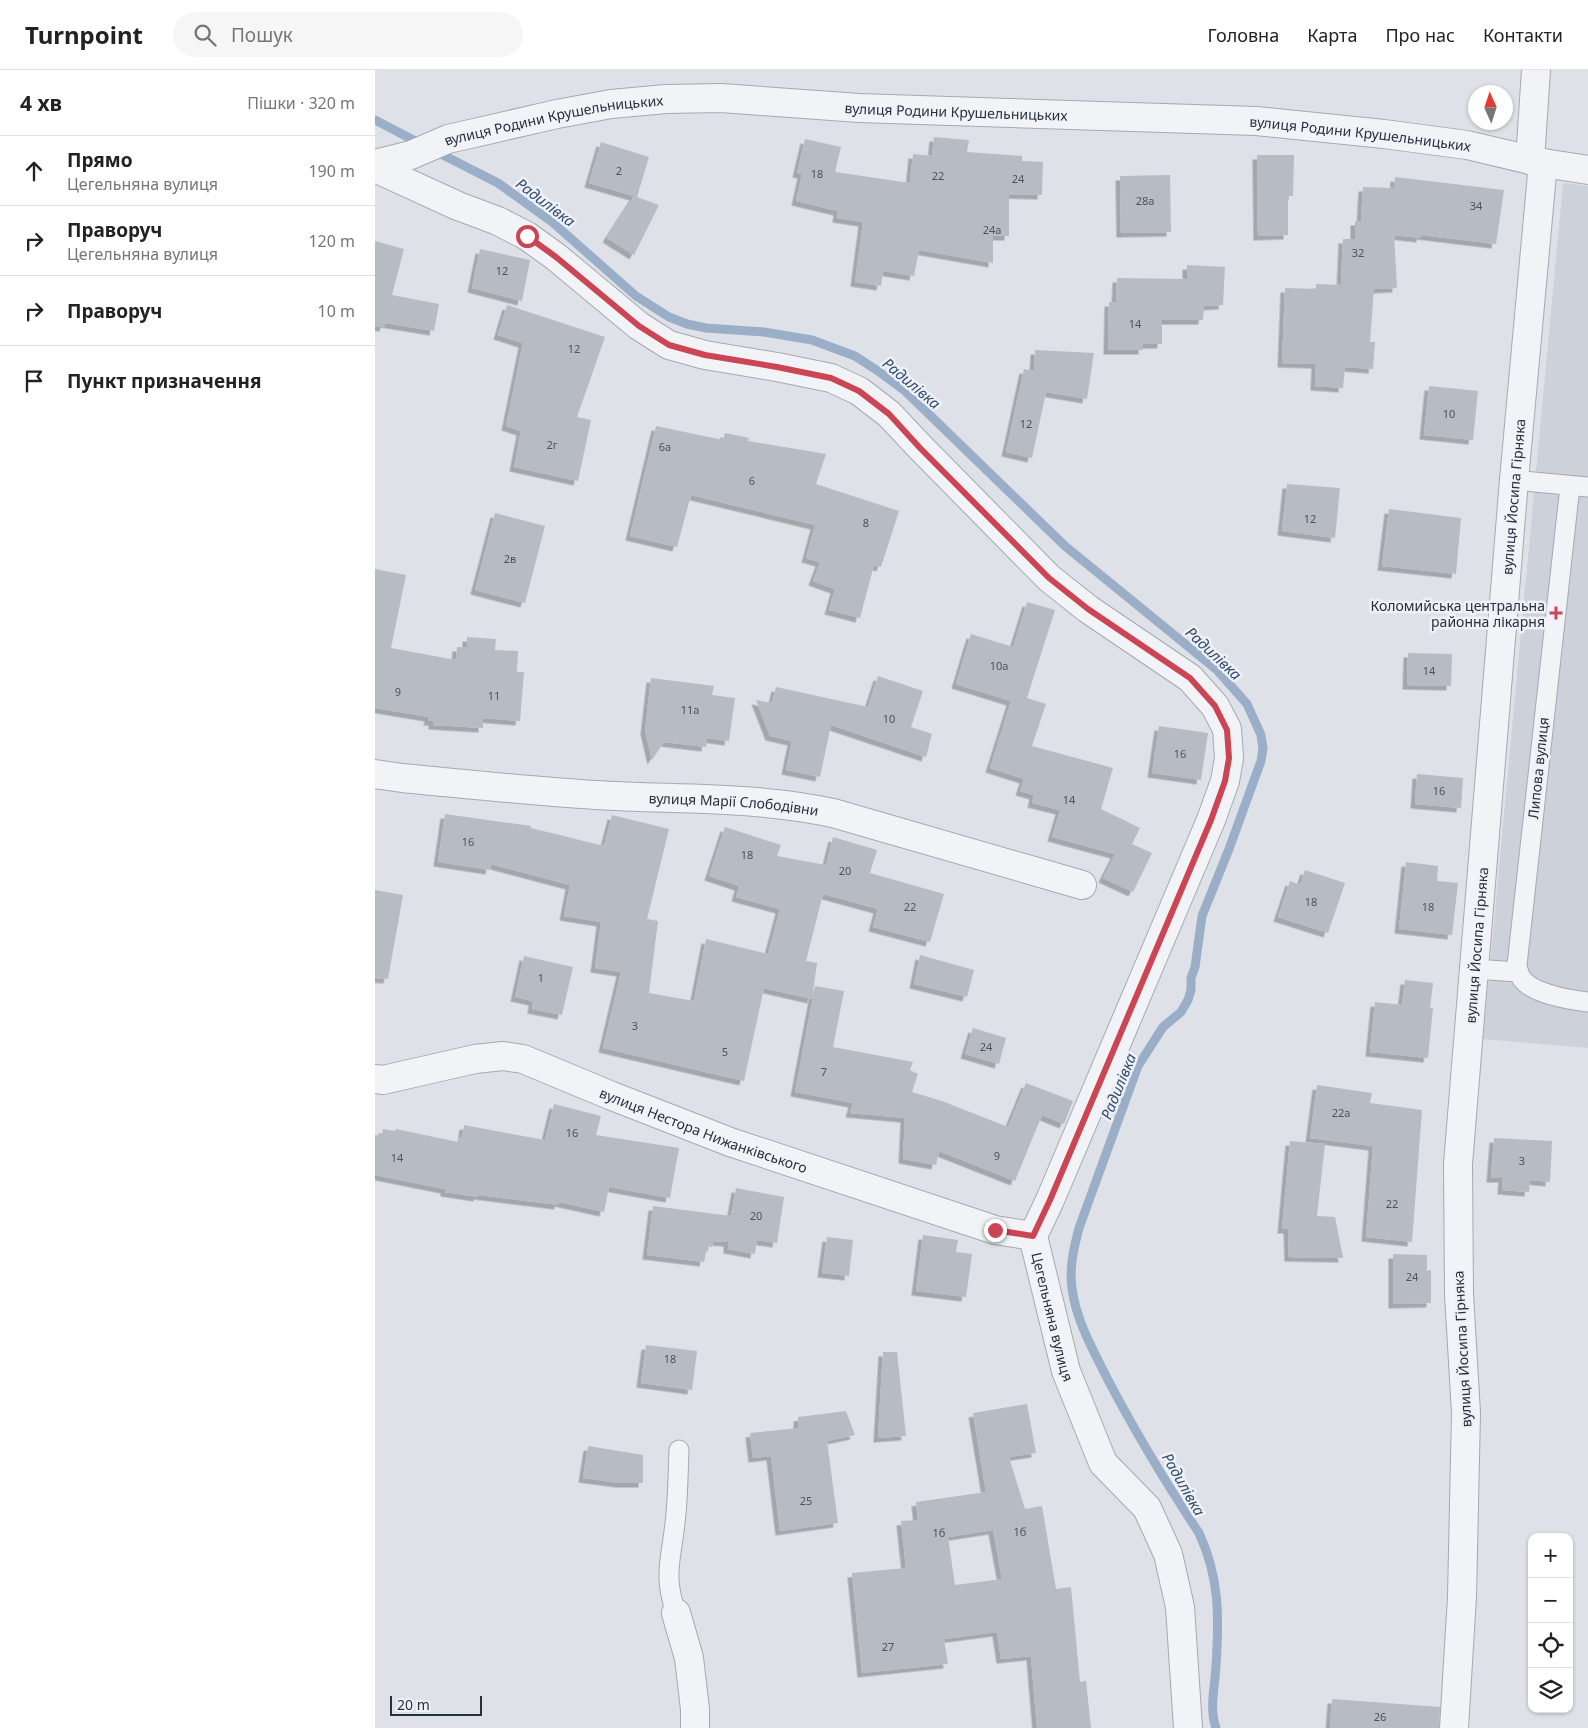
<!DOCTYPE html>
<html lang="uk">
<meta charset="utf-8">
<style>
body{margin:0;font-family:"Noto Sans",sans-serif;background:#f6f6f6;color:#222}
.controls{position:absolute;right:15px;bottom:15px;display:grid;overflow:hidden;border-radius:10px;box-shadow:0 1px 4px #0004}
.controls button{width:45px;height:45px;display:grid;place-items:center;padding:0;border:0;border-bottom:1px solid #e0e0e0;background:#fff;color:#222;font:25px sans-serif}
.compass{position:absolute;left:1093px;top:15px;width:45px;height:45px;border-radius:50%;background:#fff;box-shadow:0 1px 4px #0004;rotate:357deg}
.scale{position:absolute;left:15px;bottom:12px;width:92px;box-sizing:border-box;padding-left:5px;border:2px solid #282f3e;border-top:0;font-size:14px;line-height:18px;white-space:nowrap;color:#282f3e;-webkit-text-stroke:4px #eef1f5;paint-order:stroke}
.stop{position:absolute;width:15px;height:15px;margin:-11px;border:4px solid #cb4554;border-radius:50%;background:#fff}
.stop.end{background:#cb4554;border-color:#fff;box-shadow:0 1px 5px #0008}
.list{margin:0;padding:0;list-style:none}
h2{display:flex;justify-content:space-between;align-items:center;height:65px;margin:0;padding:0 20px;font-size:21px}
h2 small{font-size:16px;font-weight:400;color:#767676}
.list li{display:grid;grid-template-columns:32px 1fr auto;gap:15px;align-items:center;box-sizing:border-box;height:70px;padding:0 20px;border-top:1px solid #e0e0e0}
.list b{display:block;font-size:19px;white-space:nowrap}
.list p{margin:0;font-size:16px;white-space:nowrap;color:#767676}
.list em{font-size:16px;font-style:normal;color:#767676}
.icon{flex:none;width:28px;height:28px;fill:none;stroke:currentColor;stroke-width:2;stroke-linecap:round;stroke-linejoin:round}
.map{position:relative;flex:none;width:1213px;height:1658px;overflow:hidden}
header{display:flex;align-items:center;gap:30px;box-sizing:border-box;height:70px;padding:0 25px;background:#fff;border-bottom:1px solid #e0e0e0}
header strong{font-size:24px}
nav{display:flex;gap:28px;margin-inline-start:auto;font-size:18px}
.search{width:350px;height:45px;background:#f6f6f6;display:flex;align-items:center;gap:12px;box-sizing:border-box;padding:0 18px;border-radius:28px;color:#767676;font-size:19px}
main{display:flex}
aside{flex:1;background:#fff}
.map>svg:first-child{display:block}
.built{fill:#cdd1da}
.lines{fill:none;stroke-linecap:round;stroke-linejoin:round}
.stream{stroke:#9aaec7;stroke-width:9}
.building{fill:#b6bbc4;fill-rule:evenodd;filter:url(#shadow)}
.service-casing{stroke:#a4a9b2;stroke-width:21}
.minor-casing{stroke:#a4a9b2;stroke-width:30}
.service{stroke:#f1f3f6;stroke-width:19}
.minor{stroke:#f1f3f6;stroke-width:28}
.route{stroke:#cb4554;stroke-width:6}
.poi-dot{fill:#cb4554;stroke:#eef1f5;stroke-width:2}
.labels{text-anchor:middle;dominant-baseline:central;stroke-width:5;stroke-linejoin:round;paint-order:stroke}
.number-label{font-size:11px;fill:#4c5260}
.street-label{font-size:14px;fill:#282f3e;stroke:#eef1f5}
.poi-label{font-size:14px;fill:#282f3e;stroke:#eef1f5;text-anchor:end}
.water-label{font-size:15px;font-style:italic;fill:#334c71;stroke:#eef1f5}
</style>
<header>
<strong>Turnpoint</strong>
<div class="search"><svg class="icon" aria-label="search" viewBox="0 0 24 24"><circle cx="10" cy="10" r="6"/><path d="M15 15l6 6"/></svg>Пошук</div>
<nav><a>Головна</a><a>Карта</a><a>Про нас</a><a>Контакти</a></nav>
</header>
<main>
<aside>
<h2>4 хв<small>Пішки · 320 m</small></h2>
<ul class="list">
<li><svg class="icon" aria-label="ahead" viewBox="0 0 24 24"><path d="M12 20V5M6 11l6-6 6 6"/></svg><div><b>Прямо</b><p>Цегельняна вулиця</p></div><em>190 m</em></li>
<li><svg class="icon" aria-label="right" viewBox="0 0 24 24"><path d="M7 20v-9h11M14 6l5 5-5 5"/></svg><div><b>Праворуч</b><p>Цегельняна вулиця</p></div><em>120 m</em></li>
<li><svg class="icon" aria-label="right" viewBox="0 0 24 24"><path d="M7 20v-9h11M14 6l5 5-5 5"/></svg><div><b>Праворуч</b></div><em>10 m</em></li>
<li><svg class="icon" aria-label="arrive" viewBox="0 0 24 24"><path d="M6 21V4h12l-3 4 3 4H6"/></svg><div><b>Пункт призначення</b></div></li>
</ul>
</aside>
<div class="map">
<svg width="1213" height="1658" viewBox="0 0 1213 1658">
<defs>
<filter id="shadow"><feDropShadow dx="-4.5" dy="4.5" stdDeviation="0" flood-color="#0004"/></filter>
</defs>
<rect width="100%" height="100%" fill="#dee2e8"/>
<path class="built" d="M1188 113 1213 116V978L1108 969Z"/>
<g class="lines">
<g class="stream">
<path d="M0 50 46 74"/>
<path d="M60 81 123 113 176 151 261 226 294 247 312 254 331 258 389 262 437 270 480 286 503 301 530 321 690 476 842 600 872 634 886 665 888 679 886 691 854 779 827 846 820 897 816 908V920L813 930 806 942 788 957 763 996 704 1158C699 1178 694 1197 697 1218 701 1250 717 1278 731 1306 759 1360 791 1413 824 1463 845 1508 844 1548 841 1596 840 1616 834 1639 841 1658"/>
</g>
</g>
<g class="building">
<path d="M559 67 594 70 592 82 647 86V91L668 92 667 125 634 124V166H618V193L544 180 539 206 508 201 506 216 480 212 488 152 462 148 463 141 421 131 427 104 422 103 430 69 466 77 460 102 535 113 538 84 557 86Z"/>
<path d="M226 72 274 87 262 127 284 135 259 185 232 168 259 126 214 113Z"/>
<path d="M882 85H919L918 126H913V165L883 166Z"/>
<path d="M795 105 796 162 746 163 745 106Z"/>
<path d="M1020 107 1129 120 1121 174 1046 165V168L1019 165 1022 218 999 219 995 272H1000L998 299 970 297 968 318 940 316 941 294 907 293 910 218 941 219V214L966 215 968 169H980V151H986L988 117 1019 118Z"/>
<path d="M0 171 29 179 17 225 64 234 59 261 10 253 9 257 0 256Z"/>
<path d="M105 179 155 190 147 231 97 218Z"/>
<path d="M812 195 850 197 848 235 829 236 828 250H787V274H768V280H733L734 232H741L742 208 812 209Z"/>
<path d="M132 235 230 267 202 347 216 350 203 411 139 397 146 361 131 356 148 273 123 265Z"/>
<path d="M660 280 719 283 712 329 671 322 657 388 631 382 649 299 659 301Z"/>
<path d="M1054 316 1103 321 1098 370 1049 365Z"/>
<path d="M281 356 348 370 350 363 374 368 373 371 451 384 441 414 524 441 506 497 499 495 485 548 454 540 460 519 438 511 445 492 431 488 440 455 316 425 302 477 255 466Z"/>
<path d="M912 414 965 418 960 468 907 461Z"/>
<path d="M1014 439 1086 448 1081 504 1007 496Z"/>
<path d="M120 443 170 456 150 533 100 520Z"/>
<path d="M0 499 31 505 16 578 81 590 82 577H92V567L121 569 120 580 143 581 142 602H149L145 651 108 648V658L58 655V651H53L54 647 0 638Z"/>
<path d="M652 532 680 540 652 628 671 634 657 676 738 698 726 739 765 758 757 774 777 783 758 822 728 808 740 784 677 767 685 740 657 733 659 725 645 721 649 709 615 698 636 631 581 614 596 564 638 577Z"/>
<path d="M1033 583 1077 584 1076 616 1032 615Z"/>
<path d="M503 606 548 621 536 657 557 664 551 687 456 655 445 707 411 700 417 671 395 666 381 630 397 633 401 617 493 637Z"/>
<path d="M276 608 339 616 337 625 360 628 354 671 332 668 331 677 289 672 277 690 270 660Z"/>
<path d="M784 656 833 663 826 710 777 703Z"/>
<path d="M1042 704 1088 708 1086 738 1040 734Z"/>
<path d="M70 744 156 756V758L229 776 237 745 294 759 272 849 283 851 274 923 319 931 331 869 393 884 405 839 361 827 364 816 334 806 350 757 406 775 402 786 451 795 458 767 502 780 495 803 569 824 555 872 498 857 503 839 448 824 431 891 442 893 437 929 389 918 369 1011 228 978 246 902 220 898 226 852 189 846 195 815 116 794 115 800 63 792Z"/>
<path d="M1031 792 1063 796 1062 811 1083 813 1077 865 1024 859Z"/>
<path d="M930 800 970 813 953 863 903 847 915 811 925 815Z"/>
<path d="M0 820 28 825 13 909 0 908Z"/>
<path d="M545 885 599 900 592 927 539 914Z"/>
<path d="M149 886 198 897 187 945 157 939 158 931 140 927Z"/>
<path d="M1030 910 1058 913 1055 938H1058L1053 988 995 982 1000 932 1027 935Z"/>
<path d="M440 916 469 921 458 977 538 992 535 1000 543 1004 537 1022 567 1031 633 1057 651 1013 698 1031 689 1054 667 1045 640 1111 564 1081 561 1095 528 1089 530 1048 475 1043 478 1033 420 1022Z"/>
<path d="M598 958 631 968 624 994 590 984Z"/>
<path d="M942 1015 997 1023 995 1033 1047 1040 1037 1172 991 1167 998 1076 935 1068Z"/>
<path d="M179 1034 226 1046 221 1065 304 1078 295 1128 234 1117 229 1142 184 1132V1135L103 1125V1127L70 1122V1119L0 1105V1065L7 1066 8 1059 20 1061 21 1059 83 1072 84 1067 87 1068 89 1055 170 1070Z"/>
<path d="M1119 1068 1177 1071 1175 1112 1155 1110 1154 1122 1127 1120 1128 1108H1116Z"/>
<path d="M915 1071 950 1074 942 1146 960 1147 968 1188 914 1187 913 1159H907Z"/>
<path d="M361 1118 409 1127 402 1173 382 1170 380 1184 353 1179V1172L338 1171 337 1177 332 1176 329 1192 272 1185 278 1136 356 1146Z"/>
<path d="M548 1165 583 1170 581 1182 597 1184 591 1227 541 1221Z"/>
<path d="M452 1167 478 1170 474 1206 447 1203Z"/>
<path d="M1018 1184 1052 1185V1201L1056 1200V1233L1018 1234Z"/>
<path d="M271 1275 322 1281 317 1320 266 1313Z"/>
<path d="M508 1282H522L531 1366 503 1368Z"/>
<path d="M652 1334 661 1383 634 1387 650 1439 667 1436 681 1519 696 1517 705 1612 711 1611 716 1658H662L656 1586 626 1589 622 1562 569 1569 573 1594 487 1603 477 1503 531 1498 526 1451 543 1450 541 1432 611 1422 598 1343ZM618 1460 627 1509 580 1515 573 1467Z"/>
<path d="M471 1341 480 1365 452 1371 463 1453 405 1461 396 1386 378 1388 375 1363 423 1358V1347Z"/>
<path d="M213 1376 268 1385V1413H245L208 1408Z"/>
<path d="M957 1629 1065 1637 1064 1658H955Z"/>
</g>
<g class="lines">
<defs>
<g id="service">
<path d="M1139 410 1213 417"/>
<path d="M1195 416 1142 895C1143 900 1144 905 1147 909 1158 924 1196 930 1213 932"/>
<path d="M1099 899 1143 902"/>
<path d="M301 1543C288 1505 296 1491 300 1453 303 1429 303 1404 304 1380"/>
</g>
<g id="minor">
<path d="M1155 90 1161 0"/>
<path id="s1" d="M0 94 36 85 73 69 182 44 236 34 291 29 346 28 484 38 881 51 1009 64 1092 75 1168 93 1213 100"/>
<path id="s2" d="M0 98 83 136 123 151 152 166 181 187 264 256 294 275 330 285 402 297 456 308 484 321 514 344 545 377 674 508 713 539 815 608 840 636 852 659 854 688 850 711 836 750 675 1130 658 1166 691 1301 728 1393 772 1438 793 1484 805 1537 813 1658"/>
<path id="s3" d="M0 704 27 708C91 714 156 721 220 725 302 730 378 726 458 743L707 815"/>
<path id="s4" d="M0 1009 8 1010 100 989 128 986 148 989 237 1026 355 1072 620 1160 658 1166"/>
<path d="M301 1543 314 1588 320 1639V1658"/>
<path id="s5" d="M1079 1658 1087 1527 1091 1343 1084 1224 1083 1094 1139 410 1168 93"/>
</g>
</defs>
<use href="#service" class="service-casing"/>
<use href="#minor" class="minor-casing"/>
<use href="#service" class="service"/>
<use href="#minor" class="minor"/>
</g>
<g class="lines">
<path class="route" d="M152 166 181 187 264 256 294 275 330 285 402 297 456 308 484 321 514 344 545 378 674 508 713 539 815 608 840 636 852 660 854 688 850 711 836 750 675 1130 658 1166 620 1160"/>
</g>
<path class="poi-dot" d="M1178.5 535.5h5v5h5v5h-5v5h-5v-5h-5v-5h5z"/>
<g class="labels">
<g class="number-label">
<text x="244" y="100">2</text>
<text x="442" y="103">18</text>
<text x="563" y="105">22</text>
<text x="643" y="108">24</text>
<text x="770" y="130">28а</text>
<text x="1101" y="135">34</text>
<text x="617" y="159">24а</text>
<text x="983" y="182">32</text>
<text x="127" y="200">12</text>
<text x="760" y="253">14</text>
<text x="199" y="278">12</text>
<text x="1074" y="343">10</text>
<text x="651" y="353">12</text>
<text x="177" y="374">2г</text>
<text x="290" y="376">6а</text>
<text x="377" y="410">6</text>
<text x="935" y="448">12</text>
<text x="491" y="452">8</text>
<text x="135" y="488">2в</text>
<text x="624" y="595">10а</text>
<text x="1054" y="600">14</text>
<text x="23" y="621">9</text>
<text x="119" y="625">11</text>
<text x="315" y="639">11а</text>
<text x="514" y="648">10</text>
<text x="805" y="683">16</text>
<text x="1064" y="720">16</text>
<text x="694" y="729">14</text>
<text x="93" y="771">16</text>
<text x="372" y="784">18</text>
<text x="470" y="800">20</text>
<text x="936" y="831">18</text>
<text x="535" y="836">22</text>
<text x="1053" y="836">18</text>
<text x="166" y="907">1</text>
<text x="260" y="955">3</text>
<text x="611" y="976">24</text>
<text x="350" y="981">5</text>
<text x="449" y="1001">7</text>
<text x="966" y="1042">22а</text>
<text x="197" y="1062">16</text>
<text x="622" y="1085">9</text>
<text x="22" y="1087">14</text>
<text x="1147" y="1090">3</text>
<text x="1017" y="1133">22</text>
<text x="381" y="1145">20</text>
<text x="1037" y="1206">24</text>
<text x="295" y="1288">18</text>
<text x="431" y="1430">25</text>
<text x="645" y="1461">1б</text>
<text x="564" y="1462">1б</text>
<text x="513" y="1576">27</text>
<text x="1005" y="1646">26</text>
</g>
<g class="street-label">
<text stroke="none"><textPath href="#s1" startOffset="590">вулиця Родини Крушельницьких</textPath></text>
<text stroke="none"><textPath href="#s1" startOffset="185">вулиця Родини Крушельницьких</textPath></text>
<text stroke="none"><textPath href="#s1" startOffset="995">вулиця Родини Крушельницьких</textPath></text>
<text stroke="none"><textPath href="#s5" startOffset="1234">вулиця Йосипа Гірняка</textPath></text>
<text transform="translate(1163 698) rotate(-84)">Липова вулиця</text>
<text stroke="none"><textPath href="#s3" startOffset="360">вулиця Марії Слободівни</textPath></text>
<text stroke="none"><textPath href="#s5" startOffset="784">вулиця Йосипа Гірняка</textPath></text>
<text stroke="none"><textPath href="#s4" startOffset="345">вулиця Нестора Нижанківського</textPath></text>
<text stroke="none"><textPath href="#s2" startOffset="1675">Цегельняна вулиця</textPath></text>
<text transform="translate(1087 1279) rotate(-93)">вулиця Йосипа Гірняка</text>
</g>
<g class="poi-label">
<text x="1170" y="535">Коломийська центральна<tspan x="1170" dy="16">районна лікарня</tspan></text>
</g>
<g class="water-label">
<text transform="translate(171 132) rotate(37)">Радилівка</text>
<text transform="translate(537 313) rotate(40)">Радилівка</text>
<text transform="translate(839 583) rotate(43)">Радилівка</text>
<text transform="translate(743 1016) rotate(-68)">Радилівка</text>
<text transform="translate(809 1414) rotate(60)">Радилівка</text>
</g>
</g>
</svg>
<div class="controls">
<button>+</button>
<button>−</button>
<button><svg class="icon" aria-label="locate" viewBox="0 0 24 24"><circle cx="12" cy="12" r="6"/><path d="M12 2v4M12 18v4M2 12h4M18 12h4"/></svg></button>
<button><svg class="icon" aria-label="layers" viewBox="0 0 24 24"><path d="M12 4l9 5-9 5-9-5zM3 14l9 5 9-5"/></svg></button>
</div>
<svg class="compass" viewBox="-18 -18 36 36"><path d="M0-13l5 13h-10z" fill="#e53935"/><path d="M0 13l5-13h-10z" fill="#767676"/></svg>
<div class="scale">20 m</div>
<div class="stop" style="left:152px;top:166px"></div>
<div class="stop end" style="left:620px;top:1160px"></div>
</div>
</main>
